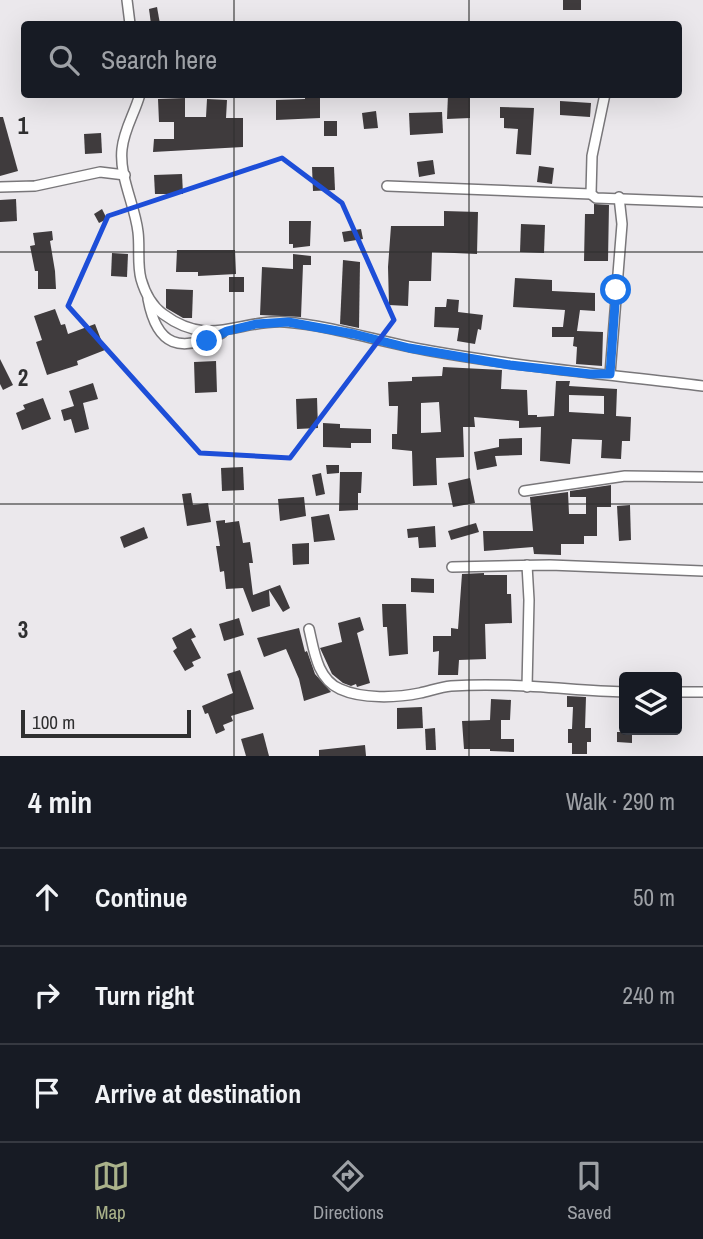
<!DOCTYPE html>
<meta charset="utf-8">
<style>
body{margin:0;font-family:"Archivo Narrow",sans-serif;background:#20242c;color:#f1f3f6}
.controls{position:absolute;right:21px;bottom:21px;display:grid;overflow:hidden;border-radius:7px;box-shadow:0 7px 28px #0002}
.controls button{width:63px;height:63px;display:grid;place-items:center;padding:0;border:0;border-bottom:2px solid #363941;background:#171b24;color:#f1f3f6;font:35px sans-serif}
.scale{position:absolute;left:21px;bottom:18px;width:170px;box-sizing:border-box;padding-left:7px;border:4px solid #2f2f30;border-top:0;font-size:19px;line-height:24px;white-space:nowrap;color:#2f2f30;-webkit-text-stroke:5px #ebe8ec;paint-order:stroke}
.stop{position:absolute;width:21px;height:21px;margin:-16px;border:5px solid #1a73e8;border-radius:50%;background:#fff}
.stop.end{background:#1a73e8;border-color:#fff;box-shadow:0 2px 7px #0008}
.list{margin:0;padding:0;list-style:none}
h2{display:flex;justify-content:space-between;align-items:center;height:91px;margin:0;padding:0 28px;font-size:30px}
h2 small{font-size:23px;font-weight:400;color:#9ea1a6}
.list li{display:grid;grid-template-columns:46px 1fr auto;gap:21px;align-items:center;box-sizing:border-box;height:98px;padding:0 28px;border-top:2px solid #363941}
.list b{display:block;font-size:26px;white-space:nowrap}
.list em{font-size:23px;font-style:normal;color:#9ea1a6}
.icon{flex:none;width:38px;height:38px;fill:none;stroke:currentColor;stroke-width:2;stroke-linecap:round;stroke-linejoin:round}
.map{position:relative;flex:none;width:703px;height:756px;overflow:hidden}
.search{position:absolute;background:#171b24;box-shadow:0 7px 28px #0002;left:21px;right:21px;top:21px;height:77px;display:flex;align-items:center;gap:18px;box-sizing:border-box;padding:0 24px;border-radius:7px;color:#9ea1a6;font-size:26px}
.sheet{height:385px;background:#171b24}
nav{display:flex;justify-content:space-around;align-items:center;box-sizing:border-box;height:98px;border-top:2px solid #363941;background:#171b24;font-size:19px;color:#9ea1a6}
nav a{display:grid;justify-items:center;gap:4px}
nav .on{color:#aab28a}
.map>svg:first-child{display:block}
.building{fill:#3f3b3d;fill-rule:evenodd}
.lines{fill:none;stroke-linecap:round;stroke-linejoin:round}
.minor-casing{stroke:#79777a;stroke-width:12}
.minor{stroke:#fff;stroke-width:9}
.route{stroke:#1a73e8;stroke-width:9}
.marked{fill:none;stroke:#1d4ed8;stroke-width:5;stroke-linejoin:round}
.grid{fill:none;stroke:#2f2f30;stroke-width:2;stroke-opacity:0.55}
.grid-label{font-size:23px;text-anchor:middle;font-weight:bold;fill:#2f2f30;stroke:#ebe8ec;stroke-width:7;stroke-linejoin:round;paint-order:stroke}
</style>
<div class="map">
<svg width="703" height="756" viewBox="0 0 703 756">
<rect width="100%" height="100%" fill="#ebe8ec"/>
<g class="building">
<rect x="563" y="0" width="18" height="10"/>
<path d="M157 7 160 24H151L149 9Z"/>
<path d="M448 94H470V118L447 119Z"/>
<path d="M305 95H320V118L276 120V100L305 99Z"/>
<path d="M185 98V117H206L207 99 227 100 226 118H243V147L153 152 154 139H174V122H159L158 99Z"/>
<path d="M560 101 591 103 590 117 560 115Z"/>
<path d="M500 107 534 108 531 155 516 154 518 129 504 128V118H500Z"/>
<path d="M376 111 378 128 364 129 362 113Z"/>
<path d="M442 112 443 133 410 135 409 113Z"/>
<path d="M0 117H3L18 171 0 176Z"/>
<rect x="324" y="121" width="13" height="15"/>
<path d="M101 133 102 153 85 154 84 134Z"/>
<path d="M433 160 435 174 419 177 417 162Z"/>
<path d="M539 166 554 168 552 184 537 182Z"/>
<path d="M312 167H334L335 190 313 191Z"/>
<path d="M182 174 183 194H155L154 175Z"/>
<path d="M16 199 17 221 0 222V200Z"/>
<path d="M594 204 609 205 608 261H584L585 214H594Z"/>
<path d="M102 209 107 219 99 223 94 214Z"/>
<path d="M444 211 478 212 477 254 432 252 431 281H409L408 306 389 305 388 267 391 226H444Z"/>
<path d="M289 221H311L310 246 293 248V244H289Z"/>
<path d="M521 224 545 225 544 253 520 252Z"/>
<path d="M361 229 363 239 344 242 342 232Z"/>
<path d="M52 231 53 240 50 241 55 271 56 289H38V271H35L30 246 35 245 33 233Z"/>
<path d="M177 250H235L236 274 198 276V272H176Z"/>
<path d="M112 253 128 254 127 277 111 276Z"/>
<path d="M293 254 311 256V265H303L301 317 260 315 262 267 293 269Z"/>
<path d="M343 260 360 262 359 328 340 324Z"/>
<rect x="229" y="277" width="15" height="15"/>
<path d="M515 278 552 280V291L595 293V311L580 310 577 331 603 332 602 366 576 364 577 347 573 346 574 337H552V327H563L565 310 513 307Z"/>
<path d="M166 289 193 290 192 318H183L166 308Z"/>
<path d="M447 299 459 300 458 312 483 315 481 330 478 329 475 344 457 341 459 328 434 327 435 307H446Z"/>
<path d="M55 309 61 325 65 324 68 334 95 324 105 350 77 361 78 365 47 375 36 342 42 340 34 316Z"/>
<path d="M0 359 13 385 3 390 0 384Z"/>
<path d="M216 361 217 392 195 393 194 362Z"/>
<path d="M443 367 502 370 501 389 527 390 528 415H537V417L554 416 556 381H570L569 386 617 389 616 416 631 417 630 441H622L621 459 601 458 602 440 572 439 570 464 540 461 541 427 519 428V421L474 417 475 427H463L464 457 436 458 437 485 413 486 412 451 392 449V434H397L398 406H389L388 382 412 381V377L442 376ZM569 395 604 396V414L569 412ZM439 402 441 432 421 433V403Z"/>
<path d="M93 383 98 399 83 403 89 429 75 433 71 419 64 421 61 410 74 406 69 391Z"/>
<path d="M43 398 51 419 22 430 16 413 25 409 23 405Z"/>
<path d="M317 398 318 428 297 429 296 399Z"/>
<path d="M323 423 340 424V428L371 429V443H351V448L323 447Z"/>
<path d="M522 438V455L495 456 497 466 477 470 474 452 499 447V439Z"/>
<path d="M326 465H339V473L327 474Z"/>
<path d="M243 467 244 490 222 491 221 468Z"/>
<path d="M340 472H362L361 493H358V510L339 511Z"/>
<path d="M321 473 325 494 316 496 312 475Z"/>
<path d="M470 478 475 503 453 507 448 483Z"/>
<path d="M611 485V507H597V536H584V544H561V555L534 554 533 547 484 551 483 531H533L530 497 568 492 569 514H586V497H570V491Z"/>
<path d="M191 493 193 505 208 503 211 522 187 526 182 494Z"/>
<path d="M304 497 306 516 280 521 278 499Z"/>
<path d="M630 505 631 540 619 541 617 506Z"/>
<path d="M329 514 335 540 314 542 311 517Z"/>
<path d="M225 520V523L239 521 243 543 250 542 253 563H249L253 595 280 585 290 608 283 612 269 590 270 606 252 612 243 588 226 589 224 571 220 572 216 546H220L216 521Z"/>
<path d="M476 523 479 532 451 540 448 531Z"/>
<path d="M435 526 436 547 419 548 418 537 408 538 407 529Z"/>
<path d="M144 527 148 538 124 548 120 537Z"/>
<path d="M309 543V564L293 565 292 544Z"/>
<path d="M484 573V575H507V594H511L512 623 485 624 486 659 459 660 458 675H438L439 651 433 652V636H451V628L458 629 462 574Z"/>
<path d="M411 578 434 579V593L411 592Z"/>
<path d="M382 604H406L408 654 389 656 387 627H383Z"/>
<path d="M360 617 364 630 357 633 370 683 357 687 356 684 351 686 343 683 332 674 320 648 342 642 338 623Z"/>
<path d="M239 618 244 635 224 641 219 624Z"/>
<path d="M191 628 196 637 191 639 201 658 192 662 194 666 185 671 173 651 177 648 172 638Z"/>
<path d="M299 628 305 652 307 651 315 674 331 692 304 701 299 679 286 649 264 657 257 638Z"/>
<path d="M240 670 254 709 231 716 233 721 223 725 225 730 216 734 208 713 205 714 202 706 233 693 227 674Z"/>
<path d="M567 696 586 697 585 728H591V742H587V754H572V743H568V729H572L573 707H567Z"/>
<path d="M491 699 511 700 510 720H501V739H514V752L490 751V749H464L462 721 490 720Z"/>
<path d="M422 707 423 728 397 729V708Z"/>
<path d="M435 728 436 750H426L425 729Z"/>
<path d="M617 732H632V743L617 742Z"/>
<path d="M263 733 269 756H246L241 739Z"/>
<path d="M365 745 366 756H319V750Z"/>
</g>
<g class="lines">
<defs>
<g id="minor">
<path d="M127 0 130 24"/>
<path d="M140 94C135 113 124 129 122 149 119 177 135 205 138 232 140 248 137 264 141 279 145 293 152 306 163 314 210 349 239 319 285 322 335 326 382 343 431 351 521 367 612 375 703 386"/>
<path d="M605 94 592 156 591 194 596 198 703 202"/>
<path d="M387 186 591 194"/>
<path d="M0 187 35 186 100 172 125 175"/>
<path d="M148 299C157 347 180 353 222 333"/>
<path d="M610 374 622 224 619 197"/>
<path d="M524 491 625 476 703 477"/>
<path d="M527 565 529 600 527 687"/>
<path d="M452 567 550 565 703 571"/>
<path d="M309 629C314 650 317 679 340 689 362 699 396 698 420 693 430 691 440 687 451 686 509 682 567 690 624 692"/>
<path d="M677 692H703"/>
</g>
</defs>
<use href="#minor" class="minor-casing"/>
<use href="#minor" class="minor"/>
</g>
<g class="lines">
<path class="route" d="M207 341 227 331 256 324 288 322 354 334 409 348 510 365 590 374H610L616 290"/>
</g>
<path class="marked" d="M282 158 342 203 394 320 290 458 200 453 68 306 108 216Z"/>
<path class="grid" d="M234 0V24M469 0V24M234 94V756M469 94V756M0 252H703M0 504H703"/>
<g class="grid-label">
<text x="23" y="134">1</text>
<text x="23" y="386">2</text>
<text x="23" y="638">3</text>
</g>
</svg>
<div class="controls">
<button><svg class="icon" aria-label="layers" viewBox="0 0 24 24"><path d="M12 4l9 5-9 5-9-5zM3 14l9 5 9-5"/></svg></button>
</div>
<div class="scale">100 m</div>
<div class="stop" style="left:616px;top:290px"></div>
<div class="stop end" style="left:207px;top:341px"></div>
<div class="search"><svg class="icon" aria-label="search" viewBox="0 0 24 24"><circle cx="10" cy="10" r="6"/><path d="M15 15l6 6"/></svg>Search here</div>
</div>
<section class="sheet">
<h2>4 min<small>Walk · 290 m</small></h2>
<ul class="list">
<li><svg class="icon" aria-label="ahead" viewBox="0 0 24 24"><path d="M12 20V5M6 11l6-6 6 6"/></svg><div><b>Continue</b></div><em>50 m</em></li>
<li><svg class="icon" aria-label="right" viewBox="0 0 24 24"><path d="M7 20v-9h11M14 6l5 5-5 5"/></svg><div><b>Turn right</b></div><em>240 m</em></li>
<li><svg class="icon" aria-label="arrive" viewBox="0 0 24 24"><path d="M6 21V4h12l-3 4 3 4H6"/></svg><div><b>Arrive at destination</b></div></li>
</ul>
</section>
<nav>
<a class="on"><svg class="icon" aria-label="map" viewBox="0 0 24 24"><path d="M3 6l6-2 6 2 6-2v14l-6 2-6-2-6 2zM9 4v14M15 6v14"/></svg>Map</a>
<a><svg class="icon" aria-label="directions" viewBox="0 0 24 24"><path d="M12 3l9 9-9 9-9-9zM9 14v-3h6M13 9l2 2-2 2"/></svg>Directions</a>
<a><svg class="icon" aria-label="saved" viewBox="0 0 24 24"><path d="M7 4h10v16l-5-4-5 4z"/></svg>Saved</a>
</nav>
